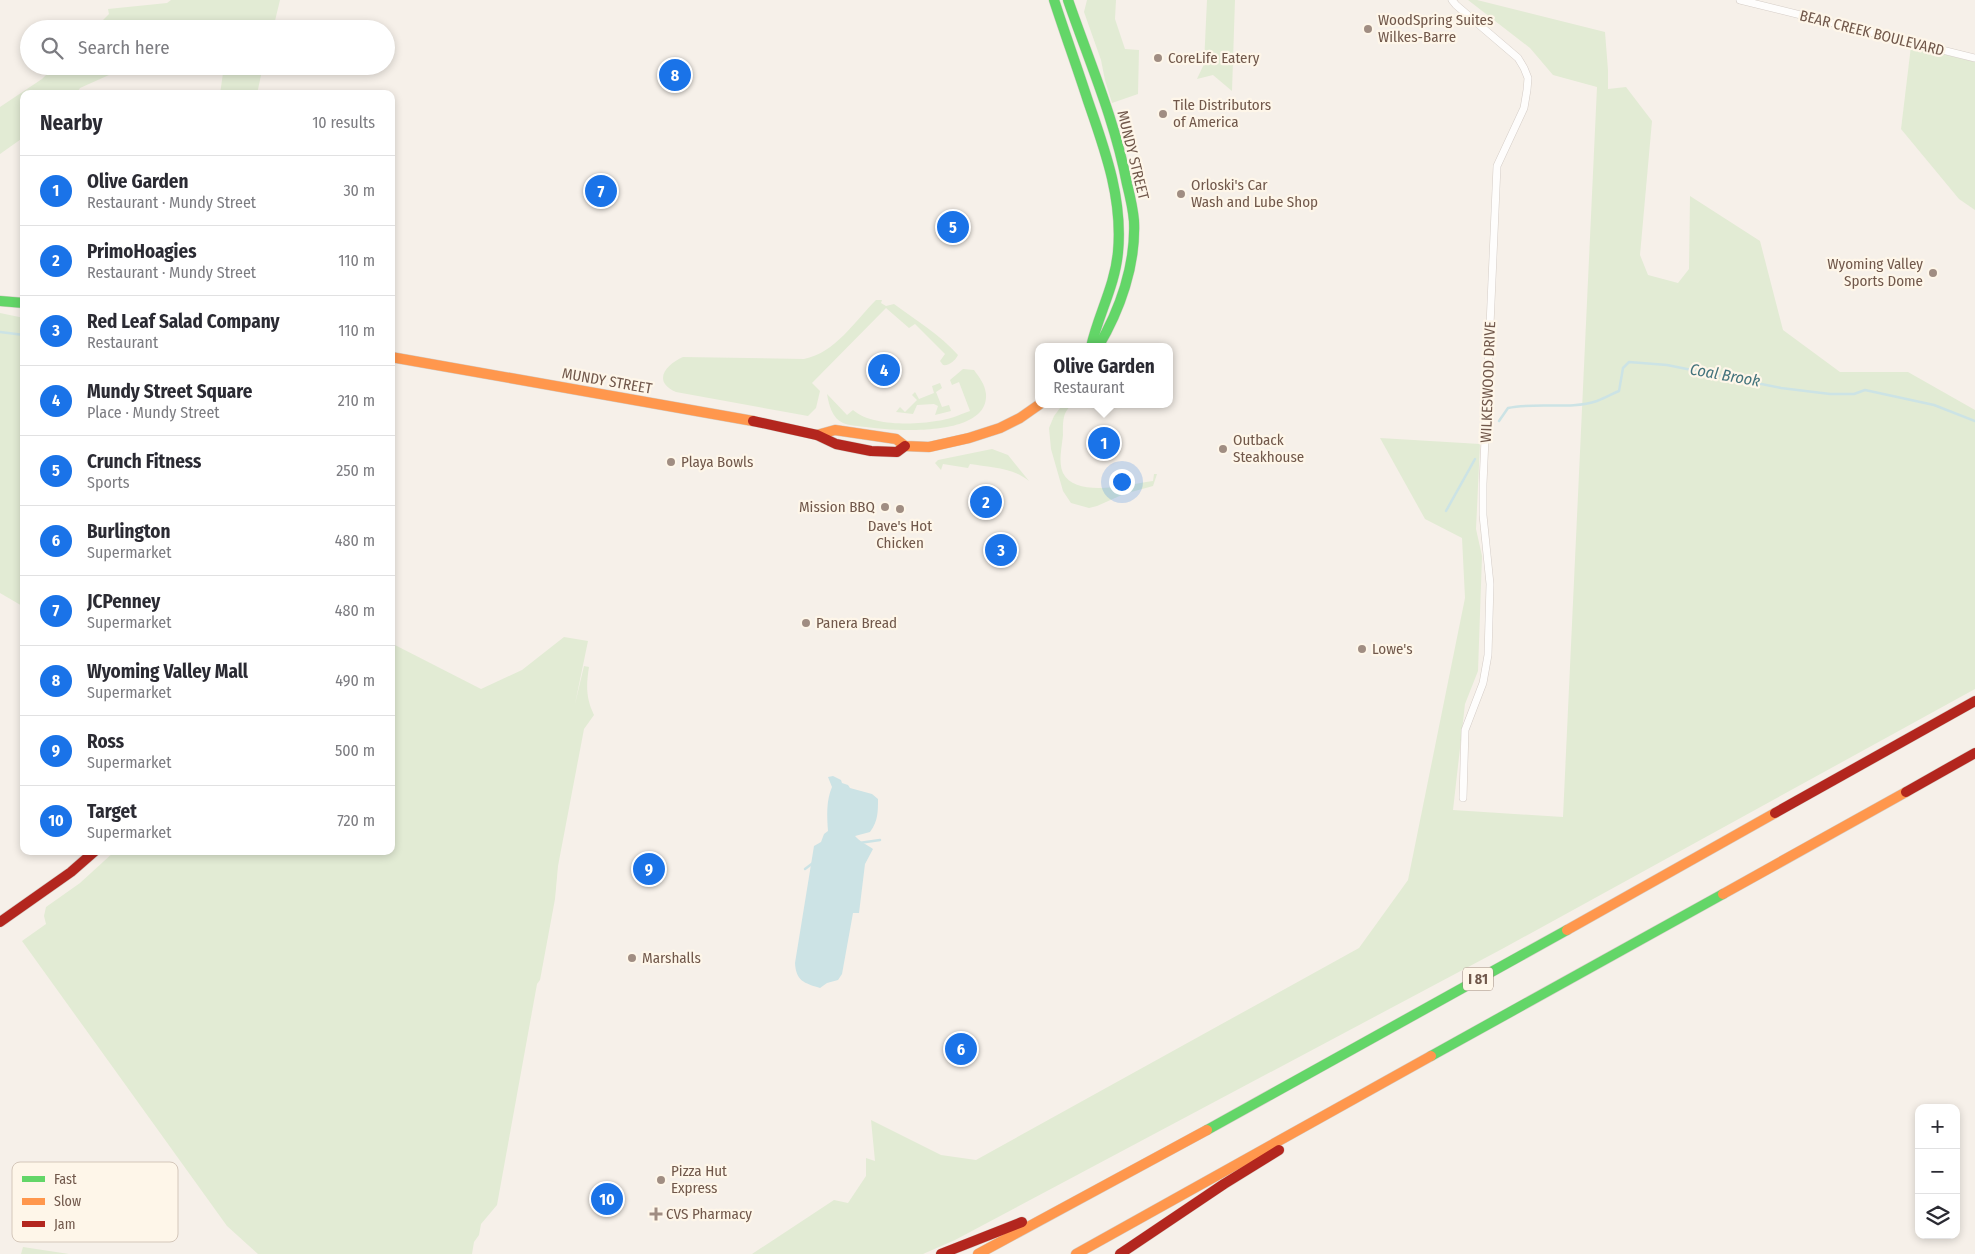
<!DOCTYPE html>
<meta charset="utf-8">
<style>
body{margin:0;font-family:"Fira Sans Condensed",sans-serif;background:#f2f2f3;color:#2b2b33}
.controls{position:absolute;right:15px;bottom:15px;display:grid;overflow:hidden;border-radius:10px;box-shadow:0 2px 8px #0003}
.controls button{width:45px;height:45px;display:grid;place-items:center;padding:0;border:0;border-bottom:1px solid #e1e1e2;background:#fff;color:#2b2b33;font:25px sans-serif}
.you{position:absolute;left:1121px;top:481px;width:18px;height:18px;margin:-12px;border:4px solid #fff;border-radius:50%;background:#1a73e8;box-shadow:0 0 0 8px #1a73e833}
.badge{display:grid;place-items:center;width:32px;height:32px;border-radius:50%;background:#1a73e8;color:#fff;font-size:16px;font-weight:700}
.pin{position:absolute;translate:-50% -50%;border:2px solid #fff;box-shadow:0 1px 5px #0006}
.popup{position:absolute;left:1035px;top:343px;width:138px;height:65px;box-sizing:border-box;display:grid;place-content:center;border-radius:10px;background:#fff;filter:drop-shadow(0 1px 4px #0005);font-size:16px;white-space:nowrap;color:#7c7c81}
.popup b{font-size:19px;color:#2b2b33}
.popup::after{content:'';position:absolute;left:50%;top:100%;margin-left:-10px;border:10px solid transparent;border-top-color:#fff}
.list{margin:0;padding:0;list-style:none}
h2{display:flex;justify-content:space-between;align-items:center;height:65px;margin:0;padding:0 20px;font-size:21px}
h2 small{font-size:16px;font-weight:400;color:#7c7c81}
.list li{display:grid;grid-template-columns:32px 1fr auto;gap:15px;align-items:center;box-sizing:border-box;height:70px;padding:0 20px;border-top:1px solid #e1e1e2}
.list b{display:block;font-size:19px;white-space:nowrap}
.list p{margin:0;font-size:16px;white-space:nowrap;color:#7c7c81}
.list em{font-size:16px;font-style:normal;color:#7c7c81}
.icon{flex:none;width:28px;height:28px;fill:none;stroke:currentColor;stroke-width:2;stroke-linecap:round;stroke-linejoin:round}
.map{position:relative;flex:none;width:1975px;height:1254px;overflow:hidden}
.search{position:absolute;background:#fff;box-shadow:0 2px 8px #0003;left:20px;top:20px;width:375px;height:55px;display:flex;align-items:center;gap:12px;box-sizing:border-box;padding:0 18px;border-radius:28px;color:#7c7c81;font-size:19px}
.panel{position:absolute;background:#fff;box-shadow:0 2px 8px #0003;left:20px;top:90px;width:375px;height:765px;border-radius:10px}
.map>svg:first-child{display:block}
.green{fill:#e2ebd4}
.water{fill:#cce3e5}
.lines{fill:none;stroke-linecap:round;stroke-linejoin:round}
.stream{stroke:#cce3e5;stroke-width:2.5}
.street-casing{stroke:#d5cdc7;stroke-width:8}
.fast-casing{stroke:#d4cdc6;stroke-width:11}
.slow-casing{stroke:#d4cdc6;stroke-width:11}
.jam-casing{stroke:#d4cdc6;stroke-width:11}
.street{stroke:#fefdfc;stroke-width:7}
.fast{stroke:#63d668;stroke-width:10}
.slow{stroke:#ff974d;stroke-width:10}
.jam{stroke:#b3261e;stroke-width:10}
.poi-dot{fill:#a08d82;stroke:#fef6e9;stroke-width:2}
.labels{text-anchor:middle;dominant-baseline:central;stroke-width:4.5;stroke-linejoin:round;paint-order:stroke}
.shield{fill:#fef6e9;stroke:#9b877a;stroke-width:1}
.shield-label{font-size:14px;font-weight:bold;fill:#71584b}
.poi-label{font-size:15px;fill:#71584b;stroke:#fef6e9;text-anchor:start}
.street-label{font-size:15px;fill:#71584b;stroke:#fef6e9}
.water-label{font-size:16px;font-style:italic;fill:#43737c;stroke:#fef6e9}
.key{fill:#fef6e9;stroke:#d4c7ba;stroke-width:1}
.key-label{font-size:14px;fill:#71584b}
</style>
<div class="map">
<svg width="1975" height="1254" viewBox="0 0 1975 1254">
<rect width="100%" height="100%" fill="#f6f0e9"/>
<g class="green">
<path d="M171 0H280L273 29H94L109 14 108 9 167 3Z"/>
<path d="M1087 0H1116L1115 19 1125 49 1139 50 1138 94 1112 103 1105 80 1101 60 1084 12Z"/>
<path d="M1207 0H1235L1232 91 1213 75 1197 79 1204 64Z"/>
<path d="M1468 0H1477L1605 32 1608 70V89L1626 87 1652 121 1640 255 1648 275 1678 283 1689 269 1690 196 1760 241 1783 330 1840 372H1908L1975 410V689L1502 949 955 1240 923 1254H752L834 1200 848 1203 866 1176V1158L875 1161 871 1120 941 1155 976 1160 1359 948 1408 880 1465 598 1462 538 1425 519 1380 438 1480 444 1476 529 1482 556 1478 671 1465 704 1453 810 1563 817 1597 87 1553 75 1530 48Z"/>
<path d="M1911 46 1975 62V210L1959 199 1901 129Z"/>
<path d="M55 66H129L80 88 76 94H24V137L0 154V107L42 79Z"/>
<path d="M224 66H263L257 94H220Z"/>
<path d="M876 300H882L881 303 886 306 894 304C916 320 940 335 958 355 955 361 949 366 943 365L940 361 945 354 915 324 909 328 886 308 812 383 820 391 816 408 808 416 676 392C651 381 667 364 683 357L804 359C835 353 855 321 876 300Z"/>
<path d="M0 313 24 318V607L0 593Z"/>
<path d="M963 369 974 370C979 377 985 384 986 394 989 438 893 431 866 427 859 426 850 426 843 423 832 418 829 405 827 394L847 415 853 410C871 426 914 425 936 421 948 420 959 415 970 411L959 382 952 385 950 380Z"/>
<path d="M940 383 942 388 936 392 942 407 949 405 951 411 935 415 938 406 934 404 917 405 913 414 896 412 900 407 905 412 917 400 912 395 915 392 919 399 934 393 932 386Z"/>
<path d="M1063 404H1074C1062 410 1063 423 1063 435 1062 446 1058 462 1063 473 1076 499 1130 484 1153 481L1154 474H1157L1153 486 1124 494 1097 506 1089 508 1071 503 1063 491 1051 449 1049 428 1054 416Z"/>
<path d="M992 449 1008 455 1029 481C1014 468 989 467 970 464L968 468 943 464 941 470 935 463 938 460Z"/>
<path d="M564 637 588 641 575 704 584 666 589 667C586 686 586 698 594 715L584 729 558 866 555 899 540 980 537 984 497 1205 481 1224 479 1235 474 1242 472 1254H258L227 1226 22 941 46 924 44 916 46 907 80 883 115 851H391V643L481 689 522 670Z"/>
<path d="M23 1247 69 1254H21Z"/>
</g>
<path class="water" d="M833 776 841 780 842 783 848 785 850 788 872 794 878 799C878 812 878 821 870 832L855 836C860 842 866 844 873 849L865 864 859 913H853L842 974 838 980 827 983 820 988C804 983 796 981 795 963L814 846 821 842 824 834 828 831C827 816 826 801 832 787L828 777Z"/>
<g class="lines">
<g class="stream">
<path d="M0 332 24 335"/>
<path d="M1499 421 1508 408C1537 402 1570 410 1597 401 1605 398 1612 394 1619 391L1623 368 1629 362 1667 365 1781 388 1830 394H1854L1865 390 1934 405 1975 421"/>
<path d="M1446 511 1475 459"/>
<path d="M859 843 880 840"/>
<path d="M805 869 813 863"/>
</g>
<defs>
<g id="street">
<path d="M1452 0 1456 5 1518 58 1524 68 1528 78 1527 90 1524 108 1497 166 1483 484V515L1490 584 1488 655 1483 683 1465 730 1463 798"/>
<path d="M1740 0 1975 58"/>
</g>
<g id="fast">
<path d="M1054 0C1065 34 1077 67 1088 101 1105 150 1123 199 1118 252 1115 286 1098 315 1091 347"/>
<path d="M1068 0C1089 61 1115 120 1127 184 1130 196 1133 209 1134 221 1136 265 1120 310 1098 347"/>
<path d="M0 301 24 303"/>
<path d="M1431 1056 1723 894"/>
<path d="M1207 1130 1567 930"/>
</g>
<g id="slow">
<path d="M391 357 753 421"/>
<path d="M817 435 835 430 896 439 905 446 929 447 969 438 1000 428 1020 418 1040 404"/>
<path d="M1723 894 1906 792"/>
<path d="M1567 930 1775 813"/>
<path d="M978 1254 1207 1130"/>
<path d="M1076 1254 1431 1056"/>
</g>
<g id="jam">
<path d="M753 421 817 435 836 444 871 451 897 452 905 446"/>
<path d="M1906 792 1975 753"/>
<path d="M1775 813 1975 701"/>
<path d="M0 922 71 872 95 851"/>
<path d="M941 1254 1022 1222"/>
<path d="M1120 1254 1224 1184 1279 1150"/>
</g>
</defs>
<use href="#street" class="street-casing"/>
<use href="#fast" class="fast-casing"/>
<use href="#slow" class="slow-casing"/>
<use href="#jam" class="jam-casing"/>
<use href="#street" class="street"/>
<use href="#fast" class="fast"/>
<use href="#slow" class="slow"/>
<use href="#jam" class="jam"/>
</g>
<g class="poi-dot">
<circle cx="1368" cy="29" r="5"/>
<circle cx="1158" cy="58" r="5"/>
<circle cx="1163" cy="114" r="5"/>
<circle cx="1181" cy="194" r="5"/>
<circle cx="1933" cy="273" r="5"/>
<circle cx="1223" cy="449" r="5"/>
<circle cx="671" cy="462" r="5"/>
<circle cx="885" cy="507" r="5"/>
<circle cx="900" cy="509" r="5"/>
<circle cx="806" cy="623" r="5"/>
<circle cx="1362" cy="649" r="5"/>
<circle cx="632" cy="958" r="5"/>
<circle cx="661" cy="1180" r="5"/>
<path d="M653.5 1206.5h5v5h5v5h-5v5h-5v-5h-5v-5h5z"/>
</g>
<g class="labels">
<rect class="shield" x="1463" y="967.5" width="30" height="23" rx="4"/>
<g class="shield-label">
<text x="1478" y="979">I 81</text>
</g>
<g class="poi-label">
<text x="1378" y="20">WoodSpring Suites<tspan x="1378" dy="17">Wilkes-Barre</tspan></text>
<text x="1168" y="58">CoreLife Eatery</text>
<text x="1173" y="105">Tile Distributors<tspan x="1173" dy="17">of America</tspan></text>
<text x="1191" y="185">Orloski's Car<tspan x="1191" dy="17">Wash and Lube Shop</tspan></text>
<text x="1923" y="264" text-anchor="end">Wyoming Valley<tspan x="1923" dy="17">Sports Dome</tspan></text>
<text x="1233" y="440">Outback<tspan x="1233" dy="17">Steakhouse</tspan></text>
<text x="681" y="462">Playa Bowls</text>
<text x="875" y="507" text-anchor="end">Mission BBQ</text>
<text x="900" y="526" text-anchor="middle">Dave's Hot<tspan x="900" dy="17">Chicken</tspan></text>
<text x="816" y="623">Panera Bread</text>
<text x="1372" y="649">Lowe's</text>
<text x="642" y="958">Marshalls</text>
<text x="671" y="1171">Pizza Hut<tspan x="671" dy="17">Express</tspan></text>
<text x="666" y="1214">CVS Pharmacy</text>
</g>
<g class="street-label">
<text transform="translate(1872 33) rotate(14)">BEAR CREEK BOULEVARD</text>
<text transform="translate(1133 155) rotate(76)">MUNDY STREET</text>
<text transform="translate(607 381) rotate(10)">MUNDY STREET</text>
<text transform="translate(1488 382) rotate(-88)">WILKESWOOD DRIVE</text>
</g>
<g class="water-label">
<text transform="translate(1725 375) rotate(10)">Coal Brook</text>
</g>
</g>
<rect x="12" y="1162" width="166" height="80" rx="8" class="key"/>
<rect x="22" y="1176" width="23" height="6" fill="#63d668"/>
<rect x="22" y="1198" width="23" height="7" fill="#ff974d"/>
<rect x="22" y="1221" width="23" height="6" fill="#b3261e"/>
<g class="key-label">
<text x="54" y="1184">Fast</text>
<text x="54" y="1206">Slow</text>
<text x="54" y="1229">Jam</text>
</g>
</svg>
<div class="controls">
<button>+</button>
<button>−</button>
<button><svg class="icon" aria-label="layers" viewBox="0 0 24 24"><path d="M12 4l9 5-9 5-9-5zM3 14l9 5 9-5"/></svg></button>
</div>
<div class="you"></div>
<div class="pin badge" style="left:1104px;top:443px">1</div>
<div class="popup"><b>Olive Garden</b>Restaurant</div>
<div class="pin badge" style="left:986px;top:502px">2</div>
<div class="pin badge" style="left:1001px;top:550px">3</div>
<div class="pin badge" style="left:884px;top:370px">4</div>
<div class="pin badge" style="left:953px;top:227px">5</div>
<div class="pin badge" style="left:961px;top:1049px">6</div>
<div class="pin badge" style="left:601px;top:191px">7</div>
<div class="pin badge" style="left:675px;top:75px">8</div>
<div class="pin badge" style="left:649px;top:869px">9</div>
<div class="pin badge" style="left:607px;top:1199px">10</div>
<div class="search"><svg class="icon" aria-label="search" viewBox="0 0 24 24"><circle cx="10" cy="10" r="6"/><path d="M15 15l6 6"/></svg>Search here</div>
<section class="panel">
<h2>Nearby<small>10 results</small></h2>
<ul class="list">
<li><span class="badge">1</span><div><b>Olive Garden</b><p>Restaurant · Mundy Street</p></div><em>30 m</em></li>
<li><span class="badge">2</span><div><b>PrimoHoagies</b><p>Restaurant · Mundy Street</p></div><em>110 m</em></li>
<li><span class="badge">3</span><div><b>Red Leaf Salad Company</b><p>Restaurant</p></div><em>110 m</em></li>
<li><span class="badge">4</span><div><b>Mundy Street Square</b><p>Place · Mundy Street</p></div><em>210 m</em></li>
<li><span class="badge">5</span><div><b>Crunch Fitness</b><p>Sports</p></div><em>250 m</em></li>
<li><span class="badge">6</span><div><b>Burlington</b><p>Supermarket</p></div><em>480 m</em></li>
<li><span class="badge">7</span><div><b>JCPenney</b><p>Supermarket</p></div><em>480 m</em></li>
<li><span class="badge">8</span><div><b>Wyoming Valley Mall</b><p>Supermarket</p></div><em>490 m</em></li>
<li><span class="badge">9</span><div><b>Ross</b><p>Supermarket</p></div><em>500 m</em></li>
<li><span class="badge">10</span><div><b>Target</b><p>Supermarket</p></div><em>720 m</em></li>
</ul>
</section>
</div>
